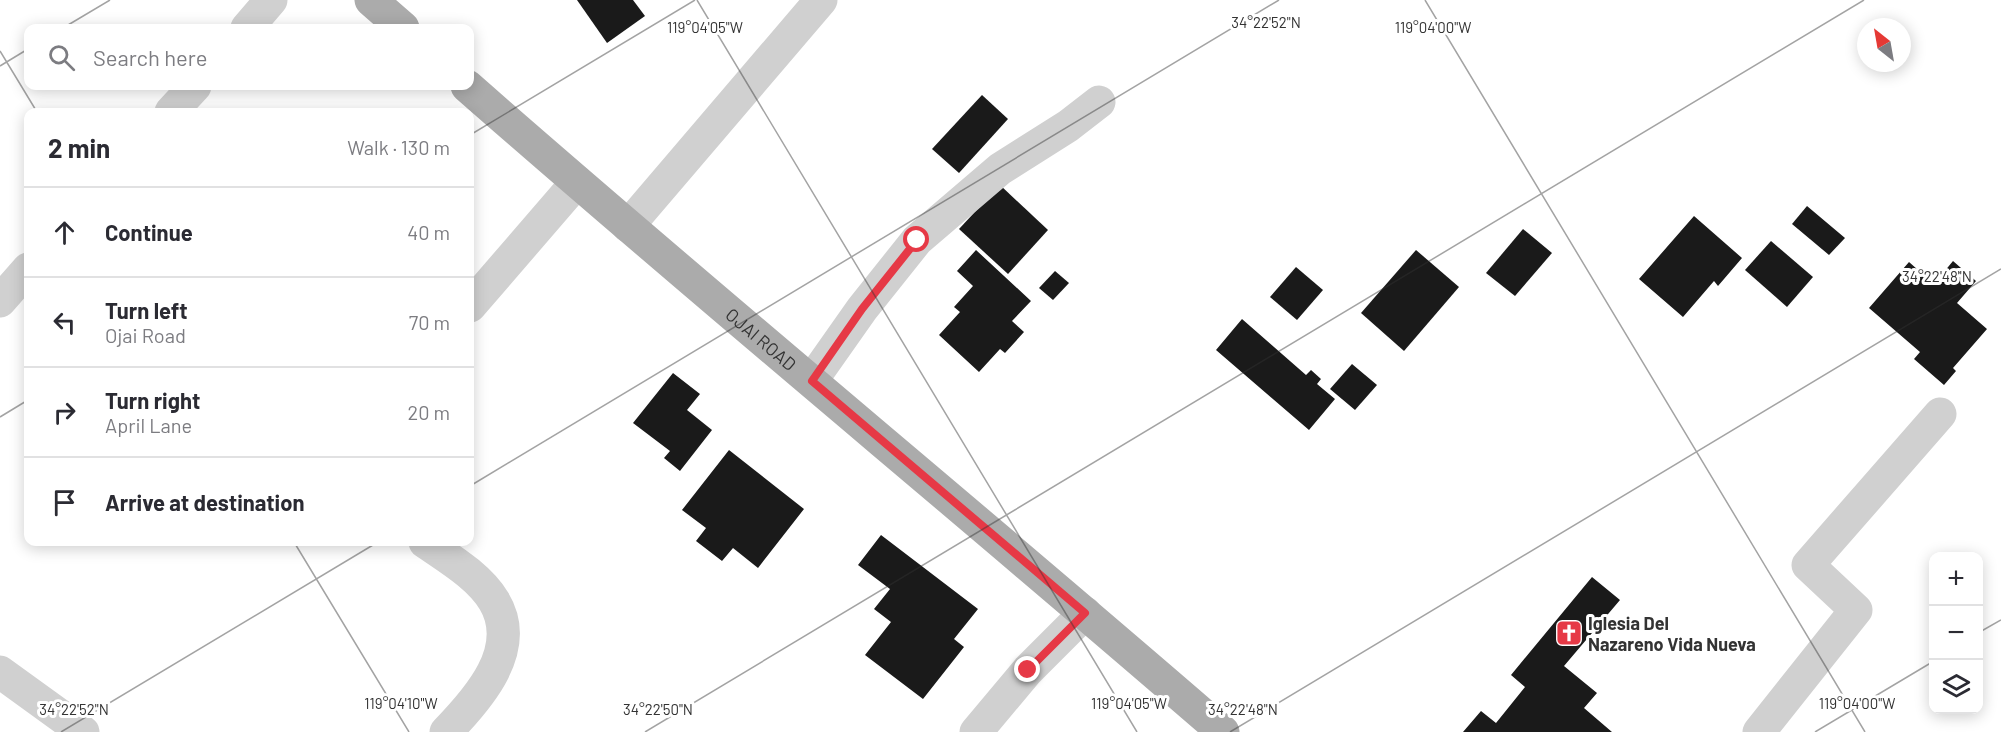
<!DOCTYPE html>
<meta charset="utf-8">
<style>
body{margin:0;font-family:Barlow,sans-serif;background:#f2f2f3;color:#2b2b33}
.controls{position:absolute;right:18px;bottom:18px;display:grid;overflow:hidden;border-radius:12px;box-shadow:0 3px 15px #0003}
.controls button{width:54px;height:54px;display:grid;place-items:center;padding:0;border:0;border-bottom:2px solid #e1e1e2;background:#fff;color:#2b2b33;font:30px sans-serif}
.compass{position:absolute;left:1857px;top:18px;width:54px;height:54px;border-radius:50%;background:#fff;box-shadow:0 3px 15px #0003;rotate:329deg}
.stop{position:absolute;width:18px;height:18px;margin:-14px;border:4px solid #e63946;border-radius:50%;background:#fff}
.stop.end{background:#e63946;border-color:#fff;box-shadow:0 2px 6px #0008}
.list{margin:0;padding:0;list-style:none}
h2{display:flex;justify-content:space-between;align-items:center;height:78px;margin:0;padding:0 24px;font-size:26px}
h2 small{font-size:20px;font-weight:400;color:#7c7c81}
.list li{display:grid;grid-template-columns:39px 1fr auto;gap:18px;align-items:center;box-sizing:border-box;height:90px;padding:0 24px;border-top:2px solid #e1e1e2}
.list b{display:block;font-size:22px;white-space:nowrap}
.list p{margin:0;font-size:20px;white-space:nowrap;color:#7c7c81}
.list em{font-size:20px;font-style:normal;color:#7c7c81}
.icon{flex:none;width:33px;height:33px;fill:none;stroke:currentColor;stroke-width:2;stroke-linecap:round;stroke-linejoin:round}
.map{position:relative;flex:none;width:2001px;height:732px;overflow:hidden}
.search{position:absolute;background:#fff;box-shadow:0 3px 15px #0003;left:24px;top:24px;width:450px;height:66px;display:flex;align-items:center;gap:15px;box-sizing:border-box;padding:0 21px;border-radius:12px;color:#7c7c81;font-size:22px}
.panel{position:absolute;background:#fff;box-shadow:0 3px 15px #0003;left:24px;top:108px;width:450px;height:438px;border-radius:12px}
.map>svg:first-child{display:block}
.building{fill:#1a1a1a}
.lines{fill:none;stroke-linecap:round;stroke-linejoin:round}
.minor{stroke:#d0d0d0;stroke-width:33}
.major{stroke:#ababab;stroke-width:33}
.route{stroke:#e63946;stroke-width:8}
.ticks{fill:none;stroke:#333;stroke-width:1.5;stroke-opacity:0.45}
.labels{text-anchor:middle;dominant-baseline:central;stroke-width:6;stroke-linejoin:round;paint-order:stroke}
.street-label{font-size:18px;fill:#333;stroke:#fff}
.poi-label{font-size:18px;font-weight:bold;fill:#333;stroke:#fff;text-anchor:start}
.ticks-label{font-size:15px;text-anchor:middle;fill:#333;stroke:#fff;stroke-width:6;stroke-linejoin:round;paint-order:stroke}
</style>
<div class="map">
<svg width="2001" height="732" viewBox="0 0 2001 732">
<rect width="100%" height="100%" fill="#fff"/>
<g class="building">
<path d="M577 0H633L645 16 607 43Z"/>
<path d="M982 95 1008 119 959 173 932 149Z"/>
<path d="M1000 185 1048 230 1008 274 959 229Z"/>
<path d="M1807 206 1845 238 1829 255 1792 224Z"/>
<path d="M1694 216 1742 258 1718 286 1714 281 1683 317 1639 279Z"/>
<path d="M1523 229 1552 253 1515 296 1486 273Z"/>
<path d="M1771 241 1813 277 1787 307 1745 270Z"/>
<path d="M976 250 1031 301 1012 321 1024 332 1005 353 1000 349 979 372 939 335 960 312 954 307 973 286 957 271Z"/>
<path d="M1416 250 1459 287 1404 351 1361 313Z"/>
<path d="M1953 261 1976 281 1957 303 1987 329 1953 368 1956 371 1944 385 1914 359 1920 352 1869 308 1909 262 1934 284Z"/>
<path d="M1296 267 1323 290 1297 320 1270 297Z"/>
<path d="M1055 271 1069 283 1053 300 1039 288Z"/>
<path d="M1242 319 1306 375 1311 370 1321 379 1317 384 1335 399 1309 430 1216 350Z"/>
<path d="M1352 364 1377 385 1355 410 1330 389Z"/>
<path d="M673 373 700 394 687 410 712 430 680 471 664 458 670 451 633 423Z"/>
<path d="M729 450 804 509 758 568 733 548 722 561 696 541 706 528 682 510Z"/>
<path d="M881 535 978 609 954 639 964 647 923 699 865 655 891 622 874 609 890 589 858 565Z"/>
<path d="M1592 577 1620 600 1564 666 1597 693 1584 708 1612 732H1463L1481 711 1496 723 1525 687 1511 675Z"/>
</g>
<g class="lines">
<g class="minor">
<path d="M247 28 271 0"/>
<path d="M171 112 195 86"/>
<path d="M628 226 821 0"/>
<path d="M0 301 28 269"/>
<path d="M470 306 577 182"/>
<path d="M812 380 862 309 917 240 1000 169 1068 126 1099 102"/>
<path d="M425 542C448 558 479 576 494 601 523 649 478 699 446 732"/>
<path d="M0 672 83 732"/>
<path d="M976 732 1028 670 1085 613"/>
<path d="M1759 732 1856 610 1808 565 1940 414"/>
</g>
<g class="major">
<path d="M371 0 403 28"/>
<path id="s1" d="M467 86C716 305 973 515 1223 732"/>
</g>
</g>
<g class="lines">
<path class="route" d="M917 240 862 309 812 381 1085 613 1028 670"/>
</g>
<path class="ticks" d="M697 0 1137 732M1425 0 1865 732M63 28 110 0M0 51 37 112M0 66 28 49M470 135 695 0M0 417 28 400M470 486 1279 0M294 542 409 732M1978 633 2001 620M61 732 378 542M645 732 1864 0M1230 732 2001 269M1815 732 1934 661"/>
<defs>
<symbol id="church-square" viewBox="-11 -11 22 22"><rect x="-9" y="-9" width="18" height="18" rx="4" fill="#e63946" stroke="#fff"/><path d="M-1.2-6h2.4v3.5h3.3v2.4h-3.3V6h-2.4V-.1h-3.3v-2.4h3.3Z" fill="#fff"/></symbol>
</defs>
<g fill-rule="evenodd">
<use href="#church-square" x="1554" y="618" width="30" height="30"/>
</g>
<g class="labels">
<g class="street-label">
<text stroke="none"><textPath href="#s1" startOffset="388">OJAI ROAD</textPath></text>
</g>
<g class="poi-label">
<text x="1588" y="623">Iglesia Del<tspan x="1588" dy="21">Nazareno Vida Nueva</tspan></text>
</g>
</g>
<g class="ticks-label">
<text x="1266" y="28">34°22'52"N</text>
<text x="705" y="33">119°04'05"W</text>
<text x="1433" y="33">119°04'00"W</text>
<text x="1937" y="282">34°22'48"N</text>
<text x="401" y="709">119°04'10"W</text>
<text x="1129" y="709">119°04'05"W</text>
<text x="1857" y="709">119°04'00"W</text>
<text x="74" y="715">34°22'52"N</text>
<text x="658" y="715">34°22'50"N</text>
<text x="1243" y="715">34°22'48"N</text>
</g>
</svg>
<div class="controls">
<button>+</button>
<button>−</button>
<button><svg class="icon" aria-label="layers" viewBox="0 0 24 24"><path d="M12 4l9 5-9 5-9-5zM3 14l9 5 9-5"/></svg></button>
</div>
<svg class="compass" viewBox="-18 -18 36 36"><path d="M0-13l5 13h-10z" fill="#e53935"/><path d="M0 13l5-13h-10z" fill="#7c7c81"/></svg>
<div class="stop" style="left:917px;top:240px"></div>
<div class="stop end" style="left:1028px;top:670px"></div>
<div class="search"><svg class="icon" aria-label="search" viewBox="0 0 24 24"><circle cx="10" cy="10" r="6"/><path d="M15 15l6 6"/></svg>Search here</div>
<section class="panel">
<h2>2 min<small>Walk · 130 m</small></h2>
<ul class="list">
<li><svg class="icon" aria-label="ahead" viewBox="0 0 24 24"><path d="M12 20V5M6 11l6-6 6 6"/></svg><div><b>Continue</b></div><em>40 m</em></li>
<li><svg class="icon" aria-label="left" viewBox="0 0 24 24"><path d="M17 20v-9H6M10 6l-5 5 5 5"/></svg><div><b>Turn left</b><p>Ojai Road</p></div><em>70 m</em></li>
<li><svg class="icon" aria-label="right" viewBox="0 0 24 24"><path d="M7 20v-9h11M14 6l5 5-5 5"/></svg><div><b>Turn right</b><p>April Lane</p></div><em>20 m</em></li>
<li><svg class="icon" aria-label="arrive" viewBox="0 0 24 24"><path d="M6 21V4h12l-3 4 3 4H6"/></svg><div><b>Arrive at destination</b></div></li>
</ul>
</section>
</div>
